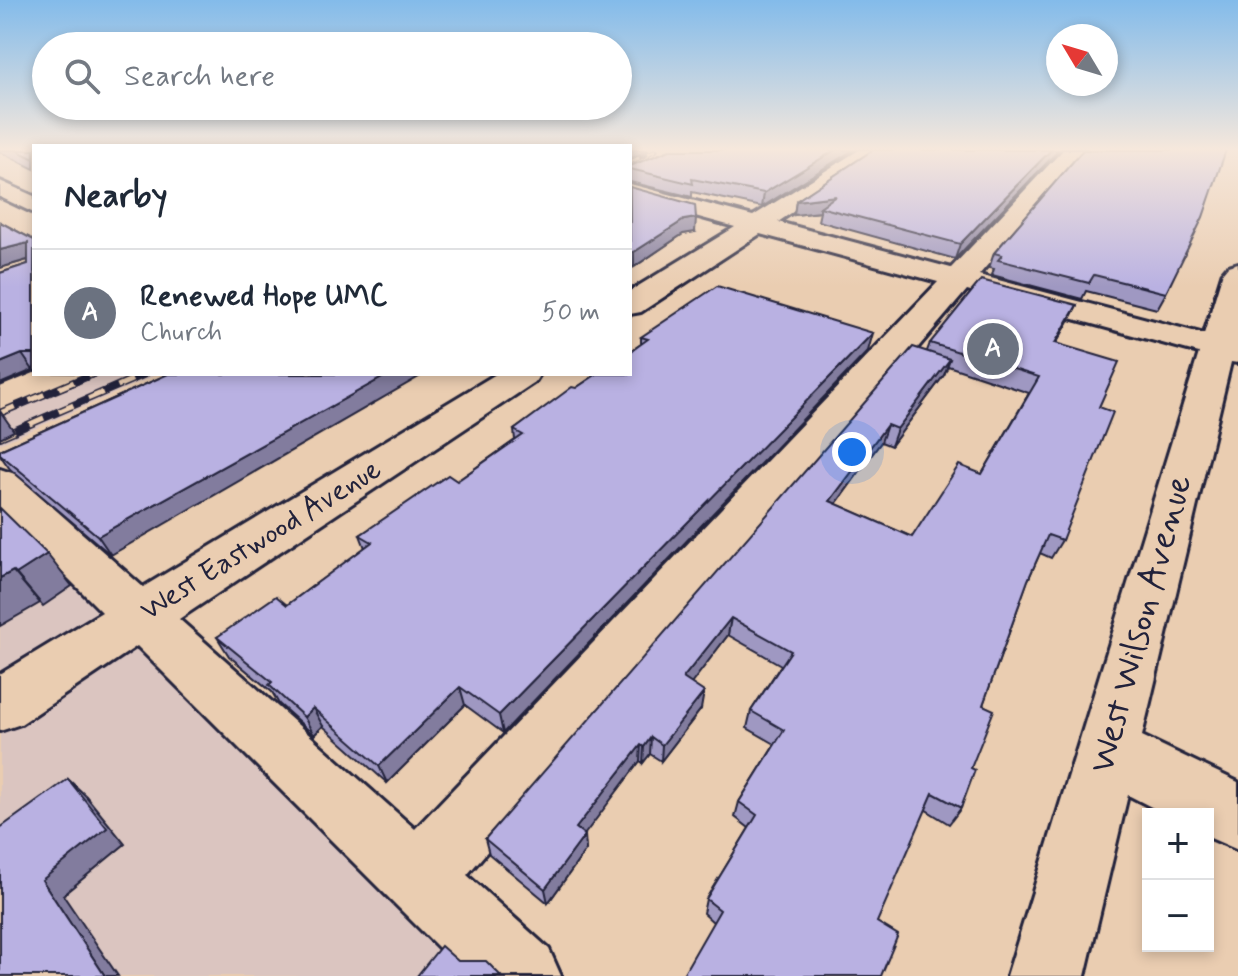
<!DOCTYPE html>
<meta charset="utf-8">
<style>
body{margin:0;font-family:Mynerve,sans-serif;background:#f6f6f7;color:#1f2937}
.controls{position:absolute;right:24px;bottom:24px;display:grid;overflow:hidden;border-radius:0px;box-shadow:0 4px 12px #0003}
.controls button{width:72px;height:72px;display:grid;place-items:center;padding:0;border:0;border-bottom:2px solid #e0e1e3;background:#fff;color:#1f2937;font:40px sans-serif}
.compass{position:absolute;left:1046px;top:24px;width:72px;height:72px;border-radius:50%;background:#fff;box-shadow:0 4px 12px #0003;rotate:308deg}
.you{position:absolute;left:852px;top:452px;width:28px;height:28px;margin:-20px;border:6px solid #fff;border-radius:50%;background:#1a73e8;box-shadow:0 0 0 12px #1a73e833}
.badge{display:grid;place-items:center;width:52px;height:52px;border-radius:50%;background:#22223b;color:#fff;font-size:26px;font-weight:700}
.pin{position:absolute;translate:-50% -50%;border:4px solid #fff;box-shadow:0 2px 8px #0006}
.list{margin:0;padding:0;list-style:none}
h2{display:flex;justify-content:space-between;align-items:center;height:104px;margin:0;padding:0 32px;font-size:34px}
h2 small{font-size:26px;font-weight:400;color:#747a83}
.list li{display:grid;grid-template-columns:52px 1fr auto;gap:24px;align-items:center;box-sizing:border-box;height:128px;padding:0 32px;border-top:2px solid #e0e1e3}
.list b{display:block;font-size:30px;white-space:nowrap}
.list p{margin:0;font-size:26px;white-space:nowrap;color:#747a83}
.list em{font-size:26px;font-style:normal;color:#747a83}
.icon{flex:none;width:44px;height:44px;fill:none;stroke:currentColor;stroke-width:2;stroke-linecap:round;stroke-linejoin:round}
.map{position:relative;flex:none;width:1238px;height:976px;overflow:hidden}
.search{position:absolute;background:#fff;box-shadow:0 4px 12px #0003;left:32px;top:32px;width:600px;height:88px;display:flex;align-items:center;gap:20px;box-sizing:border-box;padding:0 28px;border-radius:44px;color:#747a83;font-size:30px}
.panel{position:absolute;background:#fff;box-shadow:0 4px 12px #0003;left:32px;top:144px;width:600px;height:232px;border-radius:0px}
.map>svg:first-child{display:block}
.built{fill:#dbc5c0}
.lines{fill:none;stroke-linecap:round;stroke-linejoin:round}
.minor-casing{stroke:#22223b;stroke-width:6}
.minor{fill:#eacdb1;fill-rule:evenodd}
.rail-far1-casing{stroke:#22223b;stroke-width:5}
.rail-casing{stroke:#22223b;stroke-width:8}
.rail-far1{stroke:#eacdb1;stroke-width:3;stroke-dasharray:10;stroke-linecap:butt}
.rail{stroke:#eacdb1;stroke-width:5;stroke-dasharray:16;stroke-linecap:butt}
.wall{fill:#9f98c2;stroke:#22223b;stroke-width:2;fill-rule:evenodd}
.shaded-wall{fill:#827c9e;stroke:#22223b;stroke-width:2}
.building{fill:#b9b1e2;stroke:#22223b;stroke-width:2}
.labels{text-anchor:middle;dominant-baseline:central;stroke-width:6;stroke-linejoin:round;paint-order:stroke}
.street-label{font-size:30px;fill:#22223b;stroke:#eacdb1}
.near-street-label{font-size:36px;fill:#22223b;stroke:#eacdb1}
</style>
<div class="map">
<svg width="1238" height="976" viewBox="0 0 1238 976">
<rect width="100%" height="100%" fill="#eacdb1"/>
<filter id="ink" filterUnits="userSpaceOnUse"><feTurbulence type="fractalNoise" baseFrequency=".0125" numOctaves="2"/><feDisplacementMap in="SourceGraphic" scale="16" xChannelSelector="R" yChannelSelector="G"/><feConvolveMatrix kernelMatrix="1 2 1 2 8 2 1 2 1" color-interpolation-filters="sRGB"/></filter>
<g filter="url(#ink)">
<g class="built">
<path d="M75 374H159L0 444V405Z"/>
<path d="M0 484 517 976H0Z"/>
</g>
<g class="lines">
<defs>
<g id="minor">
<path d="M859 150H884L778 222 951 268 1063 150H1085L979 275 1204 334 1223 272 1228 266 1238 263V363L1231 362 1142 736 1238 782V850L1208 837V814H1165L1128 795 1085 976H1007L1199 353 967 290 467 875 549 949 561 976H467L137 646 21 724 0 731V674L102 612 0 510V469L15 474 143 587 496 374H540L535 382 179 619 415 829 938 282 760 234 641 312 630 314V291L735 227 630 198V184L753 216Z"/>
<path d="M0 181 34 196V213L0 197Z"/>
<path d="M34 373 82 374 77 382 0 411V387Z"/>
</g>
</defs>
<use href="#minor" class="minor-casing"/>
<use href="#minor" class="minor"/>
<defs>
<path id="rail-far1" d="M630 162 656 150"/>
<g id="rail">
<path d="M0 413 93 374"/>
<path d="M0 437 145 374"/>
</g>
</defs>
<use href="#rail-far1" class="rail-far1-casing"/>
<use href="#rail" class="rail-casing"/>
<use href="#rail-far1" class="rail-far1"/>
<use href="#rail" class="rail"/>
</g>
<g class="wall">
<path d="M0 150H34V169L0 152Z"/>
<path d="M670 150H853L762 207 692 192V197L630 182V166Z"/>
<path d="M873 150H1059L955 259 818 221 820 212 794 215 796 201Z"/>
<path d="M1083 150 1166 293 1157 309 1086 291 1082 299 992 275 994 269 989 268 994 253Z"/>
<path d="M630 187 695 232 683 234 634 267H630Z"/>
<path d="M0 222 34 240V370L0 384V273L28 264V260L0 268Z"/>
<path d="M1077 305 1056 344 1099 407 1062 540 1051 558 1040 553 1028 580 983 705 971 768 961 808 949 824 926 810 713 922 703 913 706 899 749 828 735 817 739 802 775 744 747 728 751 711 781 665 728 635 691 683 701 709 661 761 650 754 643 763 640 761 584 834 586 850 548 903 489 854 485 839 927 351 930 343ZM948 366 1029 393 982 474 912 537 836 504 881 442 891 446 944 375Z"/>
<path d="M641 337 868 351 503 733 465 705 387 783 323 726 314 735 279 704 272 692 229 656 217 637 287 605 365 548 360 535 457 481 515 440 514 430 641 344Z"/>
<path d="M168 374 111 555 10 469 0 455V450Z"/>
</g>
<g class="shaded-wall">
<path d="M630 150H649L630 159Z"/>
<path d="M835 150H853L762 207 764 193Z"/>
<path d="M1051 150H1059L955 259 960 244Z"/>
<path d="M836 196 820 207V212L794 215 796 201Z"/>
<path d="M696 218 695 232 683 234 634 267V252L684 220Z"/>
<path d="M28 243 34 258 0 268V250Z"/>
<path d="M1077 305 1069 321 1047 360 1055 343Z"/>
<path d="M873 333 868 351 503 733 499 715Z"/>
<path d="M22 354 33 370 0 384V363Z"/>
<path d="M950 359 944 375 891 446 897 429Z"/>
<path d="M389 374H424L111 555 98 536Z"/>
<path d="M0 411 14 431 0 438Z"/>
<path d="M887 425 881 442 825 519 830 501Z"/>
<path d="M47 554 72 586 43 606 16 574Z"/>
<path d="M13 571 40 603 0 626V578Z"/>
<path d="M731 618 728 635 682 696 683 678Z"/>
<path d="M460 687 465 705 387 783 379 766Z"/>
<path d="M704 692 701 709 661 761 662 745Z"/>
<path d="M313 708 323 726 314 735 304 717Z"/>
<path d="M651 737 650 754 643 763 644 747Z"/>
<path d="M641 745 640 761 578 843 576 828Z"/>
<path d="M68 779 86 796 125 844 63 895 118 976H105L42 880Z"/>
<path d="M585 835 586 850 548 903 545 889Z"/>
</g>
<g class="building">
<path d="M16 150H34V159Z"/>
<path d="M670 150H835L764 193 692 179 693 184 630 169V166Z"/>
<path d="M873 150H1051L960 244 820 207 836 196 796 201Z"/>
<path d="M1083 150H1226L1203 217 1166 293 1094 275 1089 283 998 260 1002 255 994 253Z"/>
<path d="M630 187 695 205 696 218 684 220 634 252H630Z"/>
<path d="M0 222 34 240V354H22L0 363V273L28 264V243L0 250Z"/>
<path d="M981 280 1077 305 1055 343 1119 362 1099 407 1113 412 1062 540 1048 535 1028 580 983 705 994 710 971 768 975 770 961 808 933 793 877 922 898 935 881 976H682L720 910 706 899 757 815 739 802 784 730 751 711 791 651 731 618 683 678 704 692 662 745 651 737 644 747 641 745 576 828 585 835 545 889 485 839 913 347 950 359 897 429 887 425 830 501 912 537 959 465 982 474 1039 377 930 343Z"/>
<path d="M717 286 873 333 499 715 460 687 379 766 313 708 304 717 269 685 272 682 217 637 276 596 287 605 372 542 360 535 448 475 457 481 523 435 514 430 572 387 576 388 597 374H630V352L648 339 641 337Z"/>
<path d="M168 374H389L98 536 0 454V450Z"/>
<path d="M0 508 47 554 16 574 13 571 0 578Z"/>
<path d="M68 779 107 828 42 880 105 976H0V828Z"/>
<path d="M441 946 458 961H486L501 976H417Z"/>
</g>
</g>
<linearGradient id="sky" x2="0" y2="1"><stop stop-color="#83bbea"/><stop offset="0.52" stop-color="#f6e8dc"/><stop offset="1" stop-color="#f6e8dc" stop-opacity="0"/></linearGradient>
<rect width="1238" height="287" fill="url(#sky)"/>
<g class="labels">
<g class="street-label">
<text transform="translate(261 540) rotate(-32)">West Eastwood Avenue</text>
</g>
<g class="near-street-label">
<text transform="translate(1142 624) rotate(-75)">West Wilson Avenue</text>
</g>
</g>
</svg>
<div class="controls">
<button>+</button>
<button>−</button>
</div>
<svg class="compass" viewBox="-18 -18 36 36"><path d="M0-13l5 13h-10z" fill="#e53935"/><path d="M0 13l5-13h-10z" fill="#747a83"/></svg>
<div class="you"></div>
<div class="pin badge" style="left:993px;top:349px;background:#6b7280">A</div>
<div class="search"><svg class="icon" aria-label="search" viewBox="0 0 24 24"><circle cx="10" cy="10" r="6"/><path d="M15 15l6 6"/></svg>Search here</div>
<section class="panel">
<h2>Nearby<small></small></h2>
<ul class="list">
<li><span class="badge" style="background:#6b7280">A</span><div><b>Renewed Hope UMC</b><p>Church</p></div><em>50 m</em></li>
</ul>
</section>
</div>
